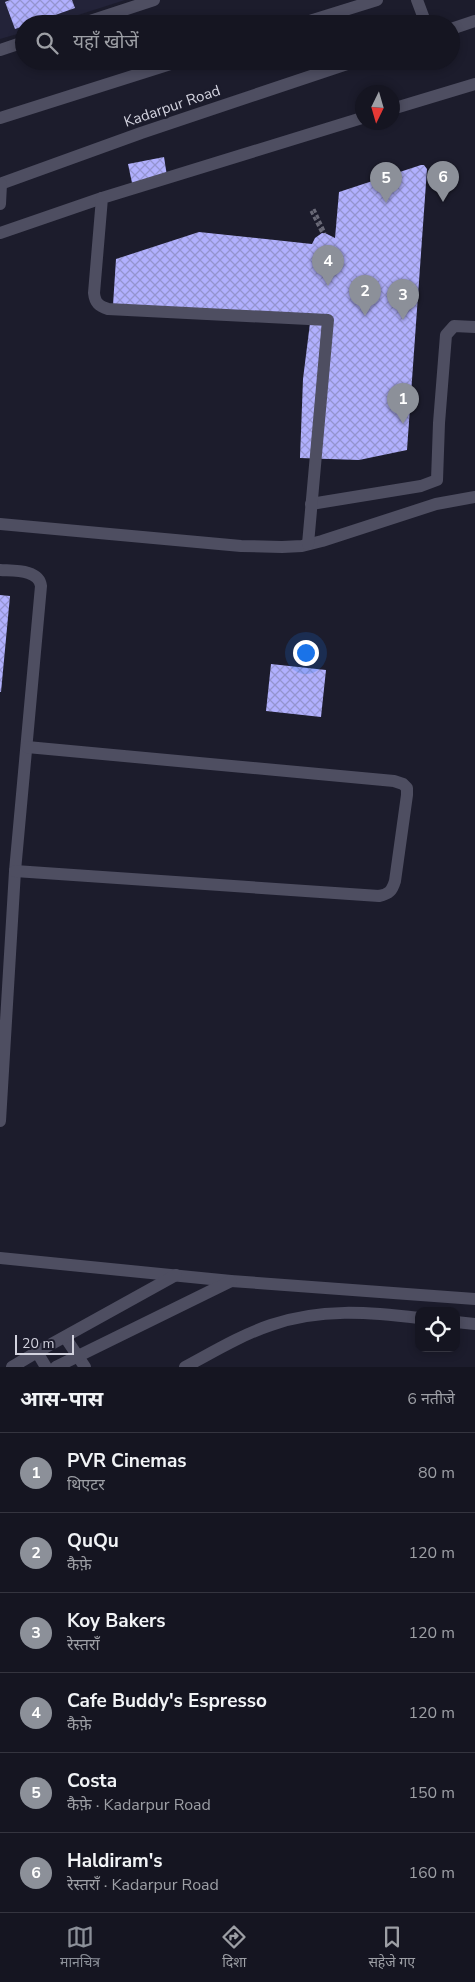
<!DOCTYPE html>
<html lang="hi">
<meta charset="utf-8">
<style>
body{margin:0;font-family:"Nunito Sans","Noto Sans Devanagari",sans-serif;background:#22222e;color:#f1f3f6}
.controls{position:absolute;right:15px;bottom:15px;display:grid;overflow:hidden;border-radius:10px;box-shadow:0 2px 8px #0003}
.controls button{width:45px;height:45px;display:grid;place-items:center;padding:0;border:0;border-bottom:1px solid #34343f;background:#151521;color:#f1f3f6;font:25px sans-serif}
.compass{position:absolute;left:355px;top:85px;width:45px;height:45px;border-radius:50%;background:#151521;box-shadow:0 2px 8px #0003;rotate:185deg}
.scale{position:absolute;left:15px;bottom:12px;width:59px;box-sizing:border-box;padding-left:5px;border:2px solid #d2d2de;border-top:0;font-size:14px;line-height:18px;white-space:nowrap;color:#d2d2de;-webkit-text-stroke:4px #1c1c2c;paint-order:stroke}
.you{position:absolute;left:305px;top:652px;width:18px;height:18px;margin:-12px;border:4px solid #fff;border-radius:50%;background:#1a73e8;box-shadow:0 0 0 8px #1a73e833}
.badge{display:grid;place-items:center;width:32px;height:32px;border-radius:50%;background:#8c9099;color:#fff;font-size:16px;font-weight:700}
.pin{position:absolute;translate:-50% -41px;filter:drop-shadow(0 1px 2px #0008)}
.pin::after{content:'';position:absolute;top:26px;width:18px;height:15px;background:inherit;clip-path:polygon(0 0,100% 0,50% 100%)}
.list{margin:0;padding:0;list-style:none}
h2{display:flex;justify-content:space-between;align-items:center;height:65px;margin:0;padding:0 20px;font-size:21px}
h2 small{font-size:16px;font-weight:400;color:#9d9fa5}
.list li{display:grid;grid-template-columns:32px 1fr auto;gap:15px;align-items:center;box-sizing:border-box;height:80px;padding:0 20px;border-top:1px solid #34343f}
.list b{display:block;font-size:19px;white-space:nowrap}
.list p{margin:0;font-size:16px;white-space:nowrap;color:#9d9fa5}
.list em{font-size:16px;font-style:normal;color:#9d9fa5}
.icon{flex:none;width:28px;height:28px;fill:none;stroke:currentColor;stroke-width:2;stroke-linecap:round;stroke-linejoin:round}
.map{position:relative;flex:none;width:475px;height:1367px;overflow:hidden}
.search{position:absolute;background:#151521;box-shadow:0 2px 8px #0003;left:15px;right:15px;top:15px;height:55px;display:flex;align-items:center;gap:12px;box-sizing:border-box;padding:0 18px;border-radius:28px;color:#9d9fa5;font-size:19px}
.sheet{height:545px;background:#151521}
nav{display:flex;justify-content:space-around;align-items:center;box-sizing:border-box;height:70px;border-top:1px solid #34343f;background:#151521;font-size:14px;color:#9d9fa5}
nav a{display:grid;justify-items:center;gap:2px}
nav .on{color:#8c9099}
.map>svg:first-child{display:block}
.built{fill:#232339}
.building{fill:url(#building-cross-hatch)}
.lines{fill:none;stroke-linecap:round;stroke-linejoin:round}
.path{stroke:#696977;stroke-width:3;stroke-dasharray:4 2.5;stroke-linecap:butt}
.minor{stroke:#4e4e61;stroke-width:12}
.labels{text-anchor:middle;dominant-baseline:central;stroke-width:5;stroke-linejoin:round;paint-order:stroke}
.street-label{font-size:15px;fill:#d2d2de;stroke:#1c1c2c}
</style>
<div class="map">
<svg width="475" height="1367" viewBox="0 0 475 1367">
<defs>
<pattern id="building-cross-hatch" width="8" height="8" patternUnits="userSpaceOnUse" patternTransform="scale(1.25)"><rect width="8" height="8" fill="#b1b0fe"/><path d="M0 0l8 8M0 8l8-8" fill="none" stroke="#9494cf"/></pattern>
</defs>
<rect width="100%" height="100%" fill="#1c1c2c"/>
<path class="built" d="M0 0H125L50 24H24V32L0 39Z"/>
<g class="building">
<path d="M10 0H72L75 8 30 24H24V26L15 29 5 2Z"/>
<path d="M164 157 167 176 132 183 128 164Z"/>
<path d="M421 165H424L427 169 407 450 359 460 300 458 303 379 311 315 113 305 116 259 199 232 312 244 315 238 322 233H325L335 238 339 192Z"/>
<path d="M0 595 10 596 1 692H0Z"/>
<path d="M271 664 326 670 321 717 266 711Z"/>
</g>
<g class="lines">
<g class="path">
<path d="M314 209 325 233"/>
<path d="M311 211 322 233"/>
</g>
<g class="minor">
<path d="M417 0 426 24"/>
<path d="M81 24 154 0"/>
<path d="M300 24 377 0"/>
<path d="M451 29 475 21"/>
<path d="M0 50 24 42"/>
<path d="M392 109 475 84"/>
<path d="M0 118 180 61"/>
<path d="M0 184 141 133 356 61"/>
<path d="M0 204 1 184"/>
<path d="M0 233 102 198"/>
<path d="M311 504 421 486 437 480 439 423 446 335 454 326 475 327"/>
<path d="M0 524 241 546 282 547 302 546 322 541 436 504 475 497"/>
<path d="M308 544 328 320 108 309C99 306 95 303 94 293L102 198 362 118"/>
<path d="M0 570C13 571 39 569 41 586L15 871 0 1121"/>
<path d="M15 871 379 896C389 894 392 891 395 881L407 795V788L403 784 394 781 27 747"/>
<path d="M0 1258 231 1281 475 1299"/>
<path d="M456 1322 475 1324"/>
<path d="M65 1337 85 1367"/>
<path d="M37 1352 46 1367"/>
<path d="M12 1367 37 1352 176 1275"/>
<path d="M56 1367 231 1281"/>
<path d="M185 1367C213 1352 241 1335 271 1325 320 1308 369 1312 419 1318"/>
</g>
</g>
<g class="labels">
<g class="street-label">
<text transform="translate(172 106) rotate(-19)">Kadarpur Road</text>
</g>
</g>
</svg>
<div class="controls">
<button><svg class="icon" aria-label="locate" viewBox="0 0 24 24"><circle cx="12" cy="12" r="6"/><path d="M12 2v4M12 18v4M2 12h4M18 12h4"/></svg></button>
</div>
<svg class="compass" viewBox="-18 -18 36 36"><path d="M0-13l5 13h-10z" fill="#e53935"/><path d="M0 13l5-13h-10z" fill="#9d9fa5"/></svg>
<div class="scale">20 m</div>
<div class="you"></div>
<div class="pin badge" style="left:403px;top:424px">1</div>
<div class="pin badge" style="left:365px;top:316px">2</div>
<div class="pin badge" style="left:403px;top:320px">3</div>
<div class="pin badge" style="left:328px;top:286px">4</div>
<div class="pin badge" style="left:386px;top:203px">5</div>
<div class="pin badge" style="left:443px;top:202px">6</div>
<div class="search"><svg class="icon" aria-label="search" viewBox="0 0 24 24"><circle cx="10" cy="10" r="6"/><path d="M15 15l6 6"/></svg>यहाँ खोजें</div>
</div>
<section class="sheet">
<h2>आस-पास<small>6 नतीजे</small></h2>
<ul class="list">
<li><span class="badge">1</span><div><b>PVR Cinemas</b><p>थिएटर</p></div><em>80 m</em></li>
<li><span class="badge">2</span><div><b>QuQu</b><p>कैफ़े</p></div><em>120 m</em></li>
<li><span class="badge">3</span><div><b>Koy Bakers</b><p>रेस्तराँ</p></div><em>120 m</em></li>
<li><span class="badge">4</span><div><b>Cafe Buddy's Espresso</b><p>कैफ़े</p></div><em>120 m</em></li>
<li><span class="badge">5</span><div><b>Costa</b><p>कैफ़े · Kadarpur Road</p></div><em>150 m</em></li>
<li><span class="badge">6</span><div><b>Haldiram's</b><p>रेस्तराँ · Kadarpur Road</p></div><em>160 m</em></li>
</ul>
</section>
<nav>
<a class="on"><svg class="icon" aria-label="map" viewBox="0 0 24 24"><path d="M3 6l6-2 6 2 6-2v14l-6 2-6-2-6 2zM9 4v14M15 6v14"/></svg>मानचित्र</a>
<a><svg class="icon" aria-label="directions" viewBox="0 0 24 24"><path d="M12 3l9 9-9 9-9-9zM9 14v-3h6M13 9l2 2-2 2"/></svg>दिशा</a>
<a><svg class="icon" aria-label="saved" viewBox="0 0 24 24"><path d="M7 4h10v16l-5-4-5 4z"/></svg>सहेजे गए</a>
</nav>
